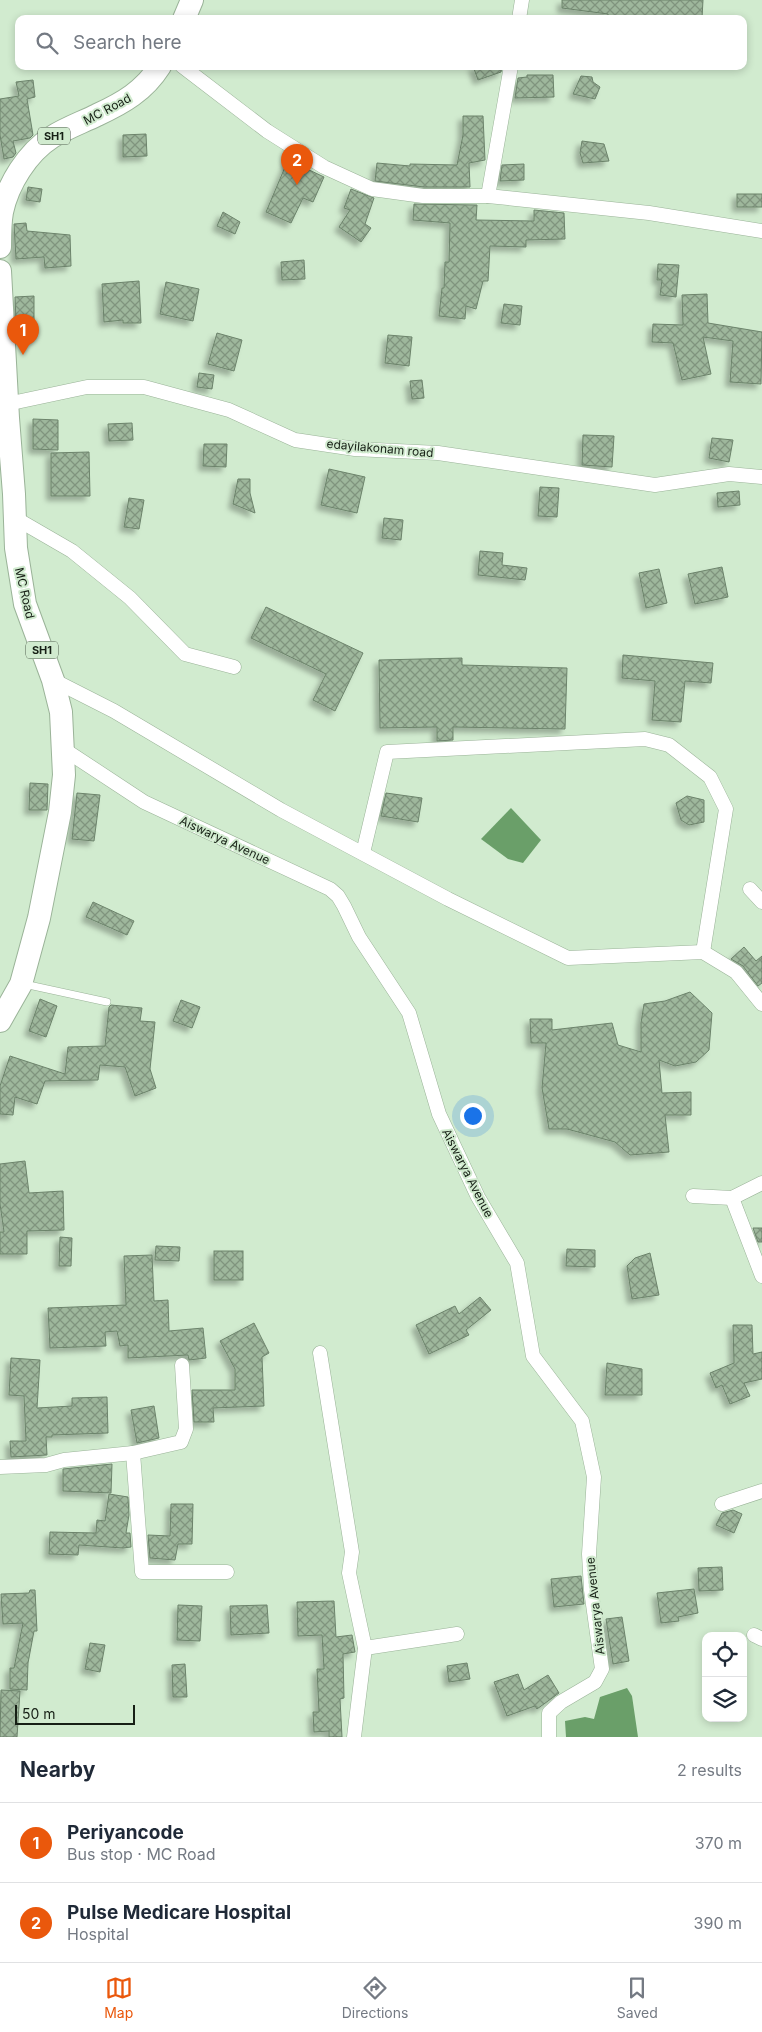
<!DOCTYPE html>
<meta charset="utf-8">
<style>
body{margin:0;font-family:Inter,sans-serif;background:#f2f2f3;color:#1f2937}
.controls{position:absolute;right:15px;bottom:15px;display:grid;overflow:hidden;border-radius:10px;box-shadow:0 2px 8px #0003}
.controls button{width:45px;height:45px;display:grid;place-items:center;padding:0;border:0;border-bottom:1px solid #e0e1e3;background:#fff;color:#1f2937;font:25px sans-serif}
.scale{position:absolute;left:15px;bottom:12px;width:120px;box-sizing:border-box;padding-left:5px;border:2px solid #161f15;border-top:0;font-size:14px;line-height:18px;white-space:nowrap;color:#161f15;-webkit-text-stroke:4px #d1ebcf;paint-order:stroke}
.you{position:absolute;left:472px;top:1115px;width:18px;height:18px;margin:-12px;border:4px solid #fff;border-radius:50%;background:#1a73e8;box-shadow:0 0 0 8px #1a73e833}
.badge{display:grid;place-items:center;width:32px;height:32px;border-radius:50%;background:#ea580c;color:#fff;font-size:16px;font-weight:700}
.pin{position:absolute;translate:-50% -41px;filter:drop-shadow(0 1px 2px #0008)}
.pin::after{content:'';position:absolute;top:26px;width:18px;height:15px;background:inherit;clip-path:polygon(0 0,100% 0,50% 100%)}
.list{margin:0;padding:0;list-style:none}
h2{display:flex;justify-content:space-between;align-items:center;height:65px;margin:0;padding:0 20px;font-size:21px}
h2 small{font-size:16px;font-weight:400;color:#747a83}
.list li{display:grid;grid-template-columns:32px 1fr auto;gap:15px;align-items:center;box-sizing:border-box;height:80px;padding:0 20px;border-top:1px solid #e0e1e3}
.list b{display:block;font-size:19px;white-space:nowrap}
.list p{margin:0;font-size:16px;white-space:nowrap;color:#747a83}
.list em{font-size:16px;font-style:normal;color:#747a83}
.icon{flex:none;width:28px;height:28px;fill:none;stroke:currentColor;stroke-width:2;stroke-linecap:round;stroke-linejoin:round}
.map{position:relative;flex:none;width:762px;height:1737px;overflow:hidden}
.search{position:absolute;background:#fff;box-shadow:0 2px 8px #0003;left:15px;right:15px;top:15px;height:55px;display:flex;align-items:center;gap:12px;box-sizing:border-box;padding:0 18px;border-radius:10px;color:#747a83;font-size:19px}
.sheet{height:225px;background:#fff}
nav{display:flex;justify-content:space-around;align-items:center;box-sizing:border-box;height:70px;border-top:1px solid #e0e1e3;background:#fff;font-size:14px;color:#747a83}
nav a{display:grid;justify-items:center;gap:2px}
nav .on{color:#ea580c}
.map>svg:first-child{display:block}
.water{fill:#6a9f69}
.building{fill:url(#building-cross-hatch);stroke:#6c836b;filter:url(#shadow)}
.lines{fill:none;stroke-linecap:round;stroke-linejoin:round}
.lane-casing{stroke:#9ab398;stroke-width:8}
.street-casing{stroke:#9ab398;stroke-width:15}
.primary-casing{stroke:#9ab398;stroke-width:24}
.lane{stroke:#fff;stroke-width:7}
.street{stroke:#fff;stroke-width:14}
.primary{stroke:#fff;stroke-width:22}
.labels{text-anchor:middle;dominant-baseline:central;stroke-width:4;stroke-linejoin:round;paint-order:stroke}
.shield{fill:#d1ebcf;stroke:#4e5c4d;stroke-width:1}
.shield-label{font-size:11px;font-weight:bold;fill:#161f15}
.street-label{font-size:12px;fill:#161f15;stroke:#d1ebcf}
</style>
<div class="map">
<svg width="762" height="1737" viewBox="0 0 762 1737">
<defs>
<pattern id="building-cross-hatch" width="8" height="8" patternUnits="userSpaceOnUse" patternTransform="scale(1.25)"><rect width="8" height="8" fill="#9eb79c"/><path d="M0 0l8 8M0 8l8-8" fill="none" stroke="#80947e"/></pattern>
<filter id="shadow"><feDropShadow dx="-4.5" dy="4.5" stdDeviation="2.5" flood-color="#0004"/></filter>
</defs>
<rect width="100%" height="100%" fill="#d1ebcf"/>
<g class="water">
<path d="M511 808 541 840 523 863 508 859 481 839Z"/>
<path d="M627 1688 632 1696 638 1737H566L565 1721 585 1717 594 1719 600 1697Z"/>
</g>
<g class="building">
<path d="M562 0H703L702 18 643 17V19H620L608 17V14L562 8Z"/>
<path d="M473 66H502L501 72 478 80Z"/>
<path d="M527 75H553L554 97 515 98 518 78 527 77Z"/>
<path d="M581 76 592 77 593 82 600 87 595 99 573 94Z"/>
<path d="M33 80 35 97 27 99 33 135 30 138 13 141 16 153 13 157 4 159 0 135V99L19 96 16 82Z"/>
<path d="M463 116H483L485 160 469 163 470 187H424L375 181 377 163 410 166V164L457 165 463 135Z"/>
<path d="M146 134 147 156 123 157V135Z"/>
<path d="M582 141 604 144 609 161 583 163 580 153Z"/>
<path d="M288 160 324 177 313 202 303 198 291 223 266 212Z"/>
<path d="M524 164V180L500 181 502 165Z"/>
<path d="M28 187 42 189 40 202 26 200Z"/>
<path d="M351 189 374 198 365 224 371 228 361 242 339 227 350 210 344 208Z"/>
<rect x="737" y="194" width="25" height="13"/>
<path d="M414 204 477 205 476 220 534 221V210L564 213 565 239 526 240V247L490 246 488 281H483L476 309 466 306 465 319 439 316 442 288H444L445 262H449L450 223 413 220Z"/>
<path d="M223 212 240 222 235 234 217 226Z"/>
<path d="M26 223 27 231 70 235 71 266 45 268 44 257 16 259 14 224Z"/>
<path d="M304 260 305 279 282 280 281 262Z"/>
<path d="M658 264 679 265 676 297 660 295 662 280H657Z"/>
<path d="M139 281 141 323H123V320L104 322 102 284Z"/>
<path d="M166 282 199 289 193 321 160 314Z"/>
<path d="M707 294 708 323 762 332 761 384 730 382 733 341 703 337 711 374 682 380 673 343 652 342 653 324 683 325 682 295Z"/>
<path d="M34 296V321H16L15 297Z"/>
<path d="M504 304 522 306 520 325 501 323Z"/>
<path d="M217 333 242 340 234 371 208 364Z"/>
<path d="M388 335 412 337 409 366 385 363Z"/>
<path d="M199 373 214 375 212 389 197 387Z"/>
<path d="M422 380 424 398 412 399 410 381Z"/>
<path d="M33 419 58 420V450L33 449Z"/>
<path d="M132 423 133 440 109 441 108 424Z"/>
<path d="M583 435 614 436 612 467 582 465Z"/>
<path d="M712 438 733 440 729 462 709 458Z"/>
<path d="M204 444H227L226 467 203 466Z"/>
<path d="M89 452 90 496H51V453Z"/>
<path d="M329 469 365 477 357 513 321 505Z"/>
<path d="M238 479H250V493L255 513 233 504Z"/>
<path d="M540 487 559 488 557 517 538 516Z"/>
<path d="M739 491 740 505 718 507 717 493Z"/>
<path d="M129 498 144 500 139 529 124 527Z"/>
<path d="M384 518 403 520 401 540 382 538Z"/>
<path d="M480 551 503 553 502 565 527 568 525 580 478 575Z"/>
<path d="M722 567 728 597 695 604 688 574Z"/>
<path d="M659 569 667 603 646 608 639 573Z"/>
<path d="M266 607 363 653 335 711 313 700 326 674 251 638Z"/>
<path d="M623 655 713 663 711 683 685 681 681 722 652 720 655 681 622 678Z"/>
<path d="M462 658V665L567 668 565 729 453 727V740L437 741V727L380 728 379 660Z"/>
<path d="M30 783 48 784 47 810H29Z"/>
<path d="M77 793 100 795 94 841 72 839Z"/>
<path d="M386 793 422 798 418 822 381 816Z"/>
<path d="M687 796 704 800V822L689 825 681 820 676 803Z"/>
<path d="M93 902 134 921 127 935 86 917Z"/>
<path d="M744 947 756 961 762 956V983L758 986 743 966 731 959Z"/>
<path d="M690 992 712 1013 709 1050 696 1062 675 1066 659 1060 662 1093 691 1092V1115H665L669 1152 630 1155 615 1142 567 1129H549L542 1088 546 1043H531L530 1019H552V1030L612 1023 618 1045 641 1052V1023L644 1004 665 1001Z"/>
<path d="M40 999 57 1006 46 1037 29 1031Z"/>
<path d="M181 1000 200 1007 192 1028 173 1021Z"/>
<path d="M111 1005 142 1008 140 1021 155 1022 150 1069 156 1088 135 1096 125 1067 100 1065 98 1080 45 1081 37 1104 15 1097 13 1115 0 1114V1086L10 1056 65 1074 68 1047 105 1046 109 1007Z"/>
<path d="M25 1161 29 1193 63 1191 64 1230 27 1231V1254H0V1232H4L0 1204V1164Z"/>
<path d="M753 1228H762V1242H758Z"/>
<path d="M60 1237 72 1238 71 1266H59Z"/>
<path d="M156 1246 180 1247 179 1261 155 1260Z"/>
<path d="M567 1249 595 1250V1267L566 1266Z"/>
<rect x="214" y="1251" width="29" height="29"/>
<path d="M650 1253 659 1295 632 1299 627 1266 635 1258Z"/>
<path d="M152 1255 154 1301 168 1300 169 1331 203 1328 206 1358 189 1360 188 1355 128 1358V1345L120 1346 117 1331 105 1332 106 1346 50 1348 48 1308 126 1305 124 1256Z"/>
<path d="M480 1297 491 1310 466 1330 469 1335 429 1354 416 1325 455 1306 459 1314Z"/>
<path d="M254 1323 269 1353 262 1357 264 1406 213 1408 214 1422H194L192 1390H235V1369L220 1341Z"/>
<path d="M733 1325H752L753 1354 762 1352V1379L744 1383 750 1396 730 1404 722 1385 716 1388 710 1373 734 1363Z"/>
<path d="M11 1358 40 1360 37 1408 72 1406V1398L107 1397 108 1433 52 1435V1437H46L47 1455 11 1457 10 1441H26L24 1396 9 1395Z"/>
<path d="M607 1363 642 1369V1395H605Z"/>
<path d="M154 1406 159 1438 137 1443 131 1410Z"/>
<path d="M112 1464 111 1493 63 1491V1469Z"/>
<path d="M109 1494 128 1497 129 1515 126 1533H130L131 1547 123 1548 79 1545 78 1555 49 1554 50 1532 96 1533 97 1520 105 1521Z"/>
<path d="M171 1504H193L192 1544H178L175 1560 150 1558 148 1535 170 1536Z"/>
<path d="M733 1510 742 1514 734 1533 716 1525 722 1513Z"/>
<path d="M722 1567 723 1590 699 1591 698 1568Z"/>
<path d="M581 1576 584 1604 554 1607 551 1579Z"/>
<path d="M694 1589 698 1613 678 1617 679 1621 661 1623 657 1593Z"/>
<path d="M30 1590H35L37 1631H34L28 1663 27 1690 10 1689V1668H14L23 1623 3 1624 1 1594 29 1593Z"/>
<path d="M334 1601 336 1637 352 1635 355 1652 343 1654 344 1698 340 1699 342 1737H329V1731L314 1732 313 1712H319L317 1669H324L322 1635 298 1636 297 1602Z"/>
<path d="M178 1605 202 1606 200 1641 177 1640Z"/>
<path d="M267 1605 269 1633 231 1635 230 1606Z"/>
<path d="M622 1617 629 1661 613 1664 606 1619Z"/>
<path d="M90 1643 105 1645 100 1672 85 1669Z"/>
<path d="M467 1663 470 1679 449 1682 447 1666Z"/>
<path d="M185 1664 187 1697H173L172 1665Z"/>
<path d="M518 1674 524 1690 548 1675 559 1693 537 1709 535 1706 507 1716 494 1682Z"/>
<path d="M1 1690 20 1691 17 1737H0Z"/>
</g>
<g class="lines">
<defs>
<path id="lane" d="M24 984 107 1002"/>
<g id="street">
<path d="M519 19 522 0"/>
<path d="M182 66 267 131 324 167 372 189 423 196H488L649 213 762 231"/>
<path d="M488 196 511 66"/>
<path d="M7 404 87 387H144L229 410 295 440 355 449 438 453 655 485 729 474 762 477"/>
<path d="M15 518 72 551 130 598 185 654 234 667"/>
<path d="M53 680 114 711 281 810 448 899 568 958 703 952 736 972 762 1004"/>
<path d="M62 748 144 802 330 889 338 896 344 906 359 937 409 1013 439 1114 478 1197 517 1263 533 1356 582 1421 594 1477 589 1554 591 1590 602 1669 595 1682 561 1702 549 1713V1737"/>
<path d="M363 853 387 752 645 739 669 745 710 777 726 809 703 952"/>
<path d="M750 889 762 902"/>
<path d="M693 1196 732 1198 762 1183"/>
<path d="M732 1198 762 1276"/>
<path d="M320 1353 352 1552 349 1573 365 1648 457 1634"/>
<path d="M133 1453 142 1572H227"/>
<path d="M0 1467 46 1465 64 1460 133 1453 181 1442 186 1429 182 1365"/>
<path d="M722 1504 762 1491"/>
<path d="M754 1635 762 1639"/>
<path d="M354 1737 365 1648"/>
</g>
<g id="primary">
<path d="M184 19 192 0"/>
<path d="M0 247C0 236 0 223 2 212 8 184 27 153 52 137 66 128 83 122 97 115 123 103 144 91 160 66"/>
<path d="M0 271 8 418 14 494 16 548 25 604 53 680 61 712 64 775 60 812 39 918 21 984 0 1021"/>
</g>
</defs>
<use href="#lane" class="lane-casing"/>
<use href="#street" class="street-casing"/>
<use href="#primary" class="primary-casing"/>
<use href="#lane" class="lane"/>
<use href="#street" class="street"/>
<use href="#primary" class="primary"/>
</g>
<g class="labels">
<g class="shield">
<rect x="38" y="127.5" width="32" height="17" rx="4"/>
<rect x="26" y="641.5" width="32" height="17" rx="4"/>
</g>
<g class="shield-label">
<text x="54" y="136">SH1</text>
<text x="42" y="650">SH1</text>
</g>
<g class="street-label">
<text transform="translate(107 109) rotate(-28)">MC Road</text>
<text transform="translate(380 448) rotate(5)">edayilakonam road</text>
<text transform="translate(25 593) rotate(77)">MC Road</text>
<text transform="translate(225 840) rotate(25)">Aiswarya Avenue</text>
<text transform="translate(468 1173) rotate(63)">Aiswarya Avenue</text>
<text transform="translate(595 1606) rotate(-96)">Aiswarya Avenue</text>
</g>
</g>
</svg>
<div class="controls">
<button><svg class="icon" aria-label="locate" viewBox="0 0 24 24"><circle cx="12" cy="12" r="6"/><path d="M12 2v4M12 18v4M2 12h4M18 12h4"/></svg></button>
<button><svg class="icon" aria-label="layers" viewBox="0 0 24 24"><path d="M12 4l9 5-9 5-9-5zM3 14l9 5 9-5"/></svg></button>
</div>
<div class="scale">50 m</div>
<div class="you"></div>
<div class="pin badge" style="left:23px;top:355px">1</div>
<div class="pin badge" style="left:297px;top:185px">2</div>
<div class="search"><svg class="icon" aria-label="search" viewBox="0 0 24 24"><circle cx="10" cy="10" r="6"/><path d="M15 15l6 6"/></svg>Search here</div>
</div>
<section class="sheet">
<h2>Nearby<small>2 results</small></h2>
<ul class="list">
<li><span class="badge">1</span><div><b>Periyancode</b><p>Bus stop · MC Road</p></div><em>370 m</em></li>
<li><span class="badge">2</span><div><b>Pulse Medicare Hospital</b><p>Hospital</p></div><em>390 m</em></li>
</ul>
</section>
<nav>
<a class="on"><svg class="icon" aria-label="map" viewBox="0 0 24 24"><path d="M3 6l6-2 6 2 6-2v14l-6 2-6-2-6 2zM9 4v14M15 6v14"/></svg>Map</a>
<a><svg class="icon" aria-label="directions" viewBox="0 0 24 24"><path d="M12 3l9 9-9 9-9-9zM9 14v-3h6M13 9l2 2-2 2"/></svg>Directions</a>
<a><svg class="icon" aria-label="saved" viewBox="0 0 24 24"><path d="M7 4h10v16l-5-4-5 4z"/></svg>Saved</a>
</nav>
